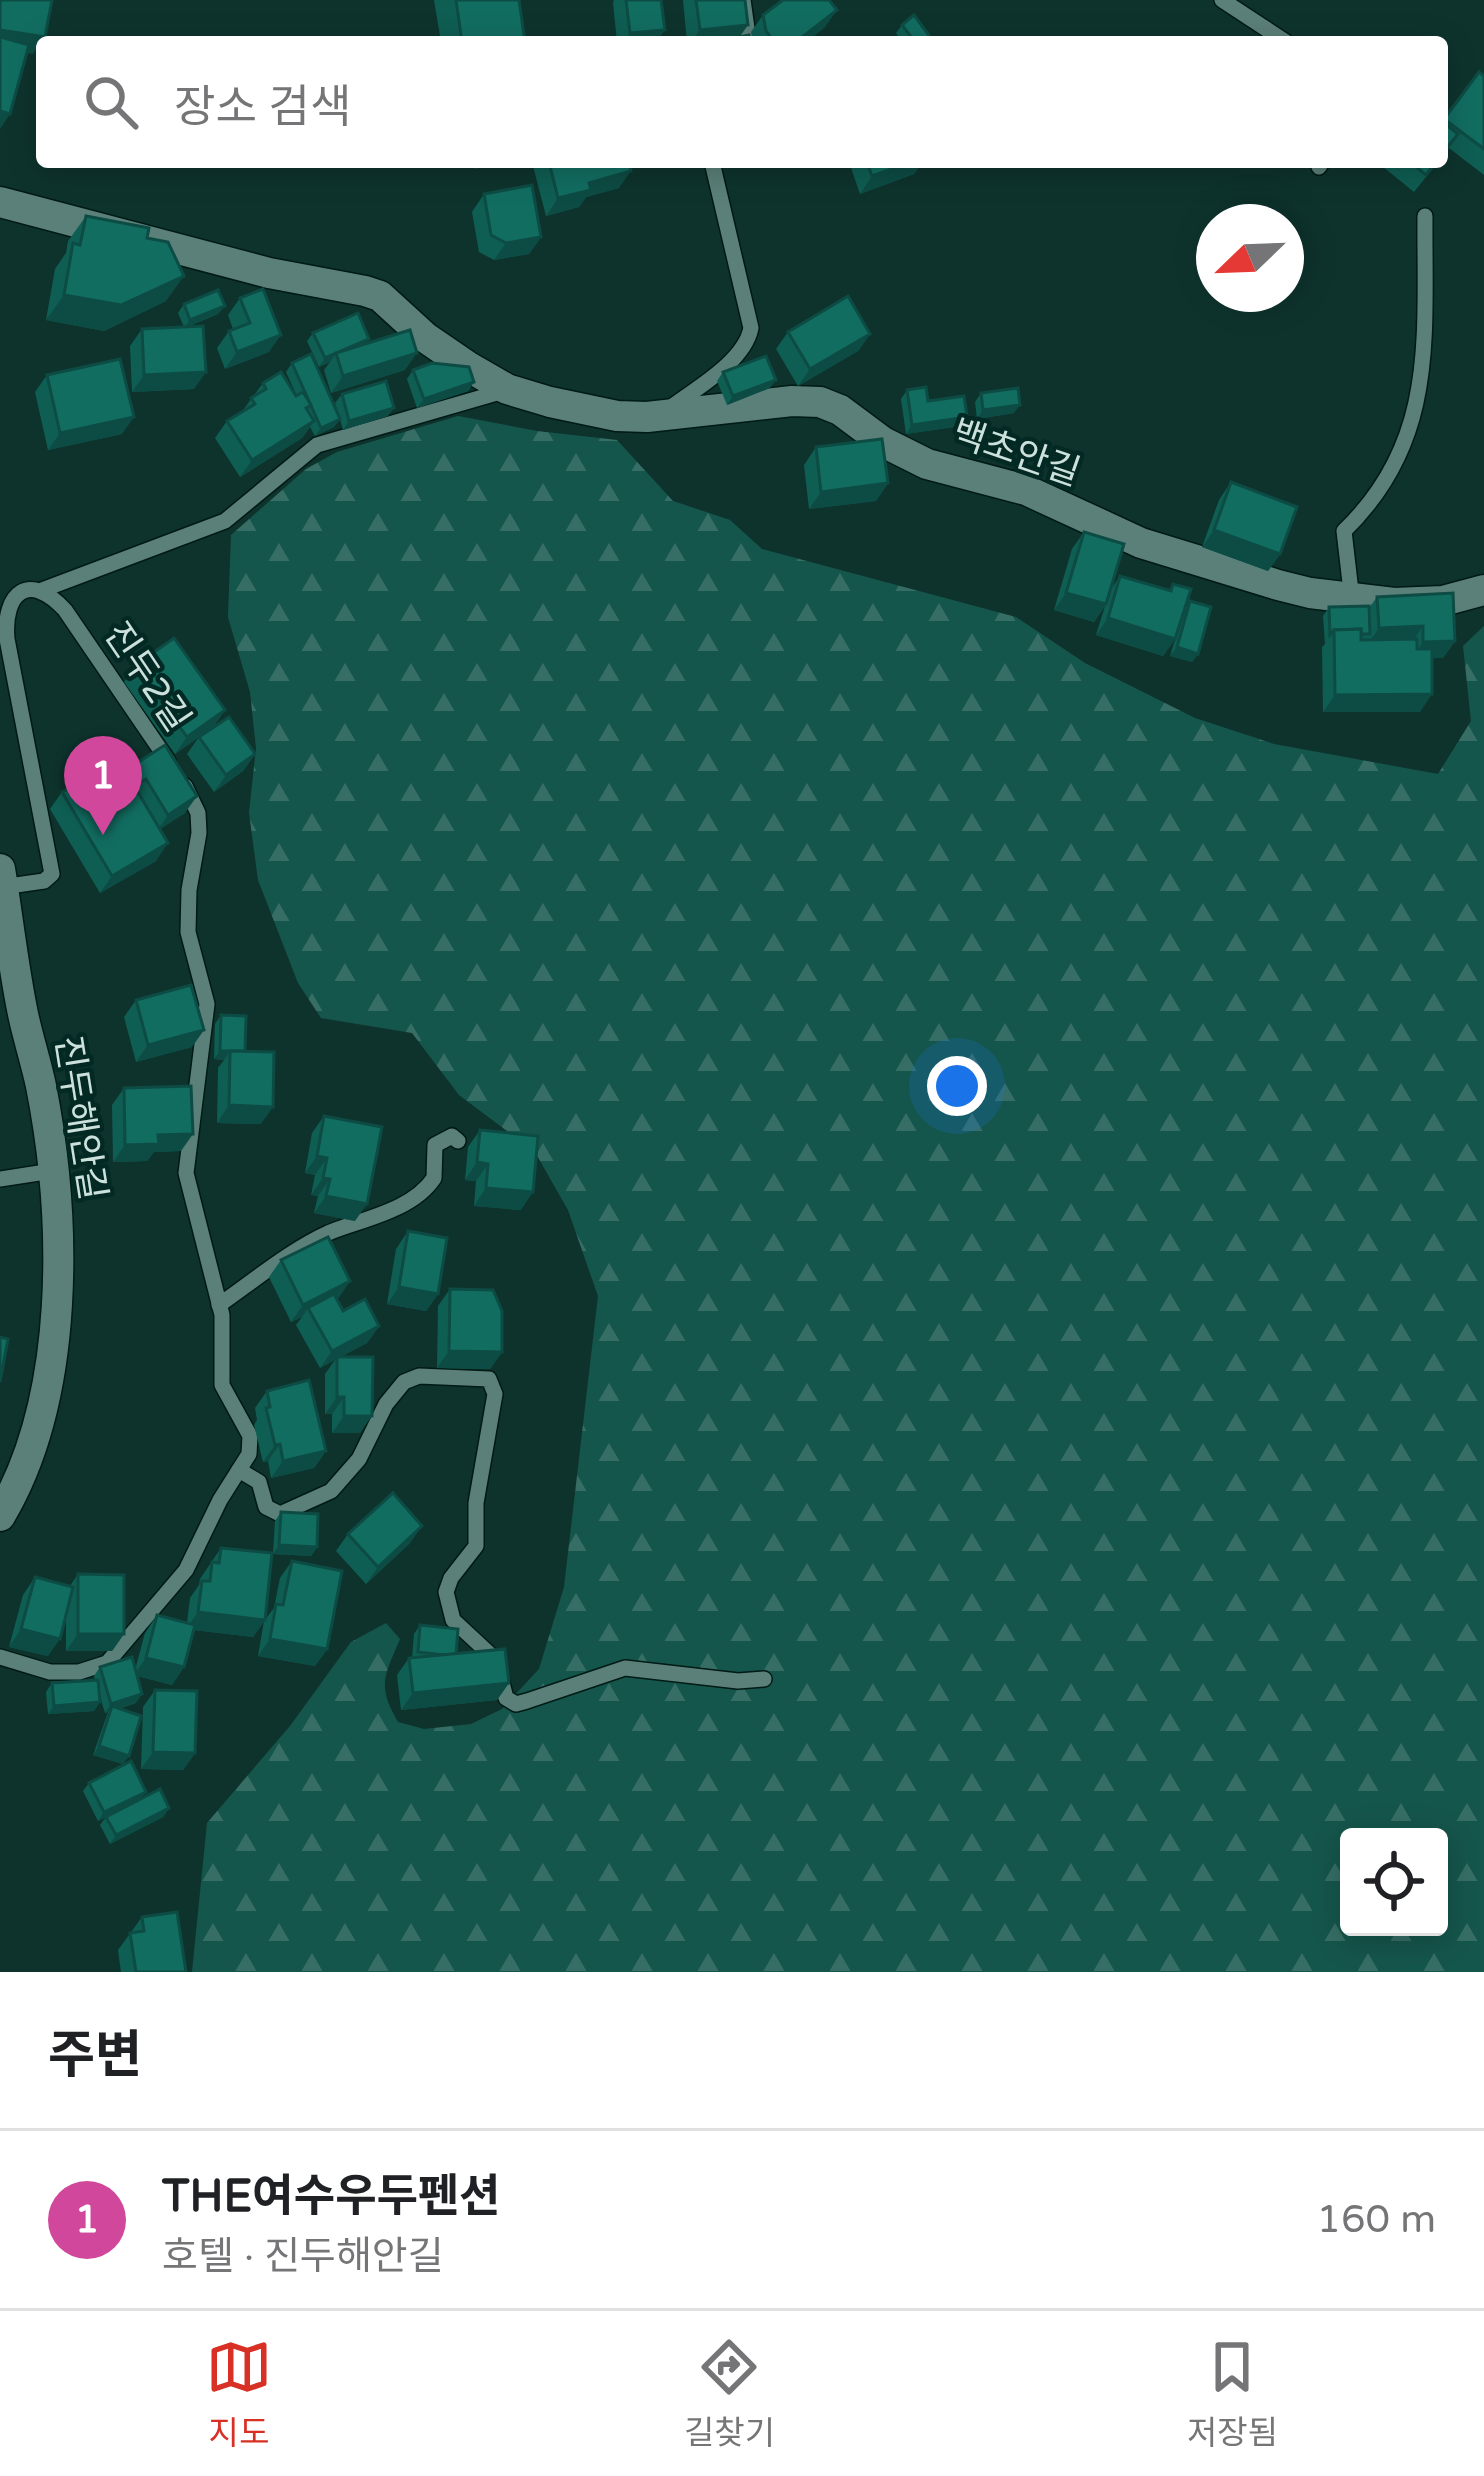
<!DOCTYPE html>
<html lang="ko">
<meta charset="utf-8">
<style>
body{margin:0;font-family:"Varela Round","Noto Sans KR",sans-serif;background:#f6f6f6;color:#202124}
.controls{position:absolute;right:36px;bottom:36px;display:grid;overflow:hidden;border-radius:12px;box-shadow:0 6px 30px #0003}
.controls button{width:108px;height:108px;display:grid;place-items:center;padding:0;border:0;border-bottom:3px solid #e0e0e0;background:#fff;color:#202124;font:60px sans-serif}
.compass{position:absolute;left:1196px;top:204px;width:108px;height:108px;border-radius:50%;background:#fff;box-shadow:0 6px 30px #0003;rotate:247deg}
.you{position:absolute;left:957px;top:1086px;width:42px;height:42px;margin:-30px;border:9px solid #fff;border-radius:50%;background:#1a73e8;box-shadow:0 0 0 18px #1a73e833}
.badge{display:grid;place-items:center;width:78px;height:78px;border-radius:50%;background:#d93025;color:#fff;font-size:39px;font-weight:700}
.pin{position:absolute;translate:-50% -99px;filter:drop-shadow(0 3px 6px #0008)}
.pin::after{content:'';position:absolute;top:63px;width:42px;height:36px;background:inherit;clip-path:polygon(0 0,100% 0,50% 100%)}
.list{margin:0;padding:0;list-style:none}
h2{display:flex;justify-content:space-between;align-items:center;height:156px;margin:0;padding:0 48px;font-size:51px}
h2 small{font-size:39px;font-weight:400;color:#757577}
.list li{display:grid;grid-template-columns:78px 1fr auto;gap:36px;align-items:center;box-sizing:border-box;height:180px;padding:0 48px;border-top:3px solid #e0e0e0}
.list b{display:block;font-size:45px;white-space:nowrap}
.list p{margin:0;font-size:39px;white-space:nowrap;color:#757577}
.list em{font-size:39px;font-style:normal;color:#757577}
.icon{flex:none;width:66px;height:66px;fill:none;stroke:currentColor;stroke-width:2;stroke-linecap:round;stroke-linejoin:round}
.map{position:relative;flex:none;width:1484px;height:1972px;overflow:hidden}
.search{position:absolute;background:#fff;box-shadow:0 6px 30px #0003;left:36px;right:36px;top:36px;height:132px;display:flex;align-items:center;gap:30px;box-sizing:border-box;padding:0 42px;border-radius:12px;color:#757577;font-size:45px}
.sheet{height:336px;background:#fff}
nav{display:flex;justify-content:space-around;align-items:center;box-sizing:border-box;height:168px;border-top:3px solid #e0e0e0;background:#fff;font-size:33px;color:#757577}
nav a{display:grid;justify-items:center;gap:6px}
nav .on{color:#d93025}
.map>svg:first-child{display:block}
.forest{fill:url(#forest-firs);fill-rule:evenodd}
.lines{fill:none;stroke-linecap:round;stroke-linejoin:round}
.service-casing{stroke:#001a15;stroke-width:18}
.minor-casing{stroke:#001a15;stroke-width:33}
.tertiary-casing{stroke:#001a15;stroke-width:33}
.service{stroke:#5b8079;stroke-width:15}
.minor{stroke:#5b8079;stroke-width:30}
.tertiary{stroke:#5b8079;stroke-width:30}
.wall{fill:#0f5e53}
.shaded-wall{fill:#0d4c44}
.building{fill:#126d61;stroke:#0d4c44;stroke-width:3}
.labels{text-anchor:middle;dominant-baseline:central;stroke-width:9;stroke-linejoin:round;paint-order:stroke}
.street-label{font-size:36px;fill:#cde1dc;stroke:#032924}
</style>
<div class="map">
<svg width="1484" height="1972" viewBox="0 0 1484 1972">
<defs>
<pattern id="forest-firs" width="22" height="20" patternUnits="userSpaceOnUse" patternTransform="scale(3)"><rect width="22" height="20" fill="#15564c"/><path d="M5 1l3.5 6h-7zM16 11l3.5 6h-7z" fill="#366e65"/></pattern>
</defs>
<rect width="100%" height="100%" fill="#0e332d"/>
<path class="forest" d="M458 416 537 431 617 440 673 501 730 520 762 549 1016 617 1085 663 1195 718 1274 744 1438 774 1471 721 1463 646 1484 626V1972H192L207 1823 290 1726 351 1642 386 1623 400 1639C385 1675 376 1685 398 1722L424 1729 471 1724 502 1709 539 1669 564 1587 598 1296 568 1210 535 1152 459 1095 412 1033 321 1018 298 983 258 880 249 813 256 748 250 692 228 617 231 535 306 469 337 452ZM1349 1837H1439V1927H1349Z"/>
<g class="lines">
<defs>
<g id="service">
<path d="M743 0 749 42"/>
<path d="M1222 0 1286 42"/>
<path d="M1319 167 1322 162"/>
<path d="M666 411C693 390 744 363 751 328L712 162"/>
<path d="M42 590 225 521 317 445 507 390"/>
<path d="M1352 600 1344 531C1438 440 1424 336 1425 216"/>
<path d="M2 887 44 881 52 874 7 639C3 592 29 571 65 610L168 761"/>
<path d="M0 1179 52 1171"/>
<path d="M219 1305C252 1282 292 1249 328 1233 362 1219 412 1211 434 1178L435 1145 452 1136 458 1141"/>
<path d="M239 1470 259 1482 266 1507 280 1514 331 1491 359 1459 386 1404 404 1382 419 1376 489 1379 495 1394 476 1503V1546L451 1578 446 1592 453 1620 496 1660 506 1698 516 1704 527 1701 625 1668 738 1681 764 1679"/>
<path d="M0 1657 50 1672H79L107 1663 186 1570 220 1500 249 1454 250 1436 222 1385V1315L186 1173 207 1004 188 932 189 890 199 833 198 813 185 786"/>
</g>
<path id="minor" d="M0 202 269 273 365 291 380 296 426 338 467 366 507 389 550 402 617 416 647 417 792 401 820 402 840 410 883 442 927 464 1026 490 1141 543 1278 585 1310 593 1394 603 1443 601 1484 590"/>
<path id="tertiary" d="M0 869C8 917 13 966 23 1014 28 1038 36 1062 41 1086 67 1218 71 1397 0 1516"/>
</defs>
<use href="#service" class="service-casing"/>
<use href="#minor" class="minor-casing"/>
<use href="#tertiary" class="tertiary-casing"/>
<use href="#service" class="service"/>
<use href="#minor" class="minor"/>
<use href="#tertiary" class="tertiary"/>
</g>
<g class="wall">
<path d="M434 0H519L525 42H441Z"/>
<path d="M614 0H661L656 42H617L613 3Z"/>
<path d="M683 0H745L739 37 750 42H687Z"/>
<path d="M763 15 825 27 806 42H753L751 32Z"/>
<path d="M902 25 931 38 928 42H902L896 33Z"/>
<path d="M1479 72 1484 76V175L1449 148 1442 157V121Z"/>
<path d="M536 162H629L619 188 586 197 579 207 546 216 533 166Z"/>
<path d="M849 162H922L914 174 860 194Z"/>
<path d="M1377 162H1438L1414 192Z"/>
<path d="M484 194 541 237 529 254 494 260 479 252 472 212Z"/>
<path d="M86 216 147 238 166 301 104 331 46 320 55 269 66 253 68 241Z"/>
<path d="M240 298 269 352 225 369 217 348 229 331 233 329 228 315Z"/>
<path d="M184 304 218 314 187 327 194 389 132 392 130 346 142 329 184 327 178 313Z"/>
<path d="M788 332 870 334 858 351 798 386 776 349Z"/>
<path d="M313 333 366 344 405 370 331 393 324 370 330 362 319 367 307 341Z"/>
<path d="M292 363 340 418 335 403 342 394 388 416 343 430 340 419 334 427 315 436 310 427 302 438 240 477 215 438 227 421 241 413 263 383 297 396 286 372Z"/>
<path d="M413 370 474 382 468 391 417 408 407 379Z"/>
<path d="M723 372 770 388 727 405 717 381Z"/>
<path d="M47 375 122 434 48 450 35 392Z"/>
<path d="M907 390 928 401 961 426 906 434 901 399Z"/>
<path d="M981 393 1014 413 977 419 975 402Z"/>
<path d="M816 447 888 483 876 501 809 509 804 465Z"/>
<path d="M1231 482 1280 554 1268 571 1202 547 1219 500Z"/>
<path d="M1084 532 1109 592 1120 576 1168 591 1173 584 1185 609 1190 601 1198 654 1192 662 1170 656 1178 630 1175 639 1163 656 1096 635 1105 606 1094 622 1054 610 1072 549Z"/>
<path d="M1377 597 1455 641 1443 658H1432L1420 712H1323L1322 647 1325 644 1323 616 1329 607 1369 608Z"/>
<path d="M136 665 225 710 213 727 255 754 243 771 214 792 187 754 199 737 175 754 124 682Z"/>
<path d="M165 745 185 813 159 829 156 861 100 893 50 809 62 792 121 778 129 768Z"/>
<path d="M136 1000 192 1047 136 1062 124 1017Z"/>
<path d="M221 1015 245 1051 261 1124 217 1123 218 1068 224 1060 214 1059 215 1024Z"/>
<path d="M124 1088 181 1151 154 1152 147 1161 113 1162 112 1105Z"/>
<path d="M324 1116 355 1221 314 1213 318 1196 311 1195 315 1175 305 1173 312 1133Z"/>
<path d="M480 1130 521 1210 474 1206 476 1181 465 1180 468 1147Z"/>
<path d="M408 1231 438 1294 426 1311 387 1304 396 1249Z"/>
<path d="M281 1260 350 1281 336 1299 343 1311 379 1326 367 1343 340 1357 360 1433H332V1414H325V1374L335 1360 320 1368 296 1325 302 1317 291 1322 269 1277Z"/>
<path d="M450 1289 502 1352 490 1369 437 1368 438 1306Z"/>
<path d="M267 1391 326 1451 314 1468 271 1478 268 1461 263 1462 254 1425 257 1420 255 1408Z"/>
<path d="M281 1512 317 1547 311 1556 273 1554 275 1521Z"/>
<path d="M348 1534 410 1543 366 1584 336 1551Z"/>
<path d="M221 1548 265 1620 253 1637 194 1630 184 1667 172 1685 137 1676 136 1703 118 1709 123 1764 93 1755 108 1712 105 1713 99 1693 100 1702 94 1711 48 1714 46 1692 52 1683 95 1680 94 1676 100 1667 135 1670 145 1633 157 1615 187 1623 190 1598 199 1585 200 1579Z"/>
<path d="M292 1561 327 1649 315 1666 258 1656 264 1621 274 1608 280 1578Z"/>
<path d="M78 1574 124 1634 112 1651H66V1614L48 1656 9 1647 23 1595 35 1577 70 1586Z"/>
<path d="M420 1625 456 1654 509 1683 497 1700 401 1710 397 1675 409 1658H412L414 1634Z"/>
<path d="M155 1690 195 1753 183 1770 141 1769 143 1707Z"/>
<path d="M89 1783 141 1799 169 1808 163 1817 110 1844 100 1825 106 1817 98 1821 83 1791Z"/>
<path d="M142 1917 186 1972H121L118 1950Z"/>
</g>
<g class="shaded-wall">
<path d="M837 10 825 27 806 42H798Z"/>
<path d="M748 25 736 42H691L700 30Z"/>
<path d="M0 30 45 37 33 54 0 49Z"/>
<path d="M665 30 656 42H624L630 33Z"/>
<path d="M0 111 10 114 0 129Z"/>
<path d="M479 162H511L474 169Z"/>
<path d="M912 162H922L914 174 860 194 872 176Z"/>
<path d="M631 171 619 188 586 197 579 207 546 216 558 198 589 183Z"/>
<path d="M541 237 529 254 494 260 506 243Z"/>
<path d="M184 276 166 301 104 331 46 320 64 295Z"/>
<path d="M225 306 218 314 184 328 190 320Z"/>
<path d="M870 334 858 351 798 386 810 369Z"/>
<path d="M281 335 269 352 225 369 237 352Z"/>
<path d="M336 353 330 362 319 367 325 358Z"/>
<path d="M417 353 405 370 331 393 343 376Z"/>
<path d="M206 372 194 389 132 392 144 375Z"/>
<path d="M776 380 770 388 727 405 733 396Z"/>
<path d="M474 382 468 391 417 408 424 399Z"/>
<path d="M1020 405 1014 413 977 419 983 410Z"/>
<path d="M394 408 388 416 343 430 349 421Z"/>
<path d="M134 417 122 434 48 450 60 433Z"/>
<path d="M967 417 961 426 906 434 912 425Z"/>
<path d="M340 419 334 427 315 436 321 428Z"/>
<path d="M314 421 302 438 240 477 252 460Z"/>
<path d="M888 483 876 501 809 509 821 492Z"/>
<path d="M1214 530 1280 554 1268 571 1202 547Z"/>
<path d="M1066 593 1106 604 1094 622 1054 610Z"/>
<path d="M1108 618 1175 639 1163 656 1096 635Z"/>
<path d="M1423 626 1411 644 1367 645 1379 628Z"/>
<path d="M1455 641 1443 658 1411 659 1423 642Z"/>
<path d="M1177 647 1198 654 1192 662 1170 656Z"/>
<path d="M1432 694 1420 712H1323L1335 695Z"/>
<path d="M225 710 213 727 175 754 187 737Z"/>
<path d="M255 754 243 771 214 792 226 775Z"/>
<path d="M197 796 185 813 156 832 168 815Z"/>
<path d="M168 843 156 861 100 893 112 876Z"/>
<path d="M204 1030 192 1047 136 1062 148 1045Z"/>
<path d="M220 1051H230L224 1060 214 1059Z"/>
<path d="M229 1105 273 1107 261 1124 217 1123Z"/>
<path d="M193 1134 181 1151 154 1152 147 1161 113 1162 125 1145 158 1135Z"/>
<path d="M317 1156 327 1158 315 1175 305 1173Z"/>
<path d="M477 1162 488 1164 476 1181 465 1180Z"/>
<path d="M323 1178 330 1179 318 1196 311 1195Z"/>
<path d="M486 1188 533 1192 521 1210 474 1206Z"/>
<path d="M326 1196 367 1204 355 1221 314 1213Z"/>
<path d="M350 1281 338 1299 311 1312 308 1308 302 1317 291 1322 303 1305Z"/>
<path d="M399 1287 438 1294 426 1311 387 1304Z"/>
<path d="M379 1326 367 1343 320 1368 332 1351Z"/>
<path d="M449 1351 502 1352 490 1369 437 1368Z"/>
<path d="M337 1397H344L332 1414H325Z"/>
<path d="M344 1416H372L360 1433H332Z"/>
<path d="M280 1444 268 1461 263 1462 275 1445Z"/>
<path d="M326 1451 314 1468 271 1478 283 1461Z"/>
<path d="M422 1526 410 1543 366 1584 378 1567Z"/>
<path d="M279 1545 317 1547 311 1556 273 1554Z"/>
<path d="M198 1612 265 1620 253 1637 186 1629Z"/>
<path d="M21 1629 60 1639 48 1656 9 1647Z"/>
<path d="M78 1634H124L112 1651H66Z"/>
<path d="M270 1639 327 1649 315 1666 258 1656Z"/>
<path d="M146 1658 184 1667 172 1685 134 1675Z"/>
<path d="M509 1683 497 1700 401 1710 413 1693Z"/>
<path d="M142 1694 136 1703 110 1711 112 1706 108 1712 105 1713 111 1704Z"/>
<path d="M100 1702 94 1711 48 1714 54 1706Z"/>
<path d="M99 1746 129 1756 123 1764 93 1755Z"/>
<path d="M153 1752 195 1753 183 1770 141 1769Z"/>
<path d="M146 1792 140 1800 98 1821 104 1812Z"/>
<path d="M169 1808 163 1817 110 1844 116 1835Z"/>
</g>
<g class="building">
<path d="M0 0H52L45 37 0 30Z"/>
<path d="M456 0H519L525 42H462Z"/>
<path d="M626 0H661L665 30 630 33Z"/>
<path d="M696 0H745L748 25 700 30Z"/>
<path d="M783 0H829L837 10 801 38 803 42H774L766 31 763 15Z"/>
<path d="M914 15 931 38 926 42H915L902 25Z"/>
<path d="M749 35 750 42H714Z"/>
<path d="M0 37 29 45 10 114 0 111Z"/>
<path d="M1479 72 1484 76V149L1444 119Z"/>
<path d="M1442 121 1458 134 1442 154Z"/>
<path d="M549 162H629L631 171 589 183 591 190 558 198Z"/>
<path d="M867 162H912L872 176Z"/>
<path d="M1410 162H1436L1426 175Z"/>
<path d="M532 185 541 237 506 243 491 235 484 194Z"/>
<path d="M86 216 149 228 147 238 168 242 184 276 121 305 64 295 73 243 80 245Z"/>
<path d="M263 289 281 335 237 352 229 331 250 323 240 298Z"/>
<path d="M218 290 225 306 190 320 184 304Z"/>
<path d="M848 296 870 334 810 369 788 332Z"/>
<path d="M358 313 369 339 325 358 313 333Z"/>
<path d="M203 326 206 372 144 375 142 329Z"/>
<path d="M410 330 417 353 343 376 336 353Z"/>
<path d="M311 354 340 419 321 428 292 363Z"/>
<path d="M766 356 776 380 733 396 723 372Z"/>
<path d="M120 359 134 417 60 433 47 375Z"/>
<path d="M432 363 469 367 474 382 424 399 413 370Z"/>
<path d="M281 372 296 396 303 392 311 405 306 408 314 421 252 460 227 421 255 404 251 398 266 389 263 383Z"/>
<path d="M386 381 394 408 349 421 342 394Z"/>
<path d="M926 387 928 401 964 396 967 417 912 425 907 390Z"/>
<path d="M1018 388 1020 405 983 410 981 393Z"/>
<path d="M882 439 888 483 821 492 816 447Z"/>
<path d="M1231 482 1297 507 1280 554 1214 530Z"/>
<path d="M1084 532 1124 544 1106 604 1066 593Z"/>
<path d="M1120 576 1171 591 1173 584 1191 589 1175 639 1108 618Z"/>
<path d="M1453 593 1455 641 1423 642V626L1379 628 1377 597Z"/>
<path d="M1190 601 1211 607 1198 654 1177 647Z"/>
<path d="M1369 606 1370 634H1361V629L1334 630 1330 635 1329 607Z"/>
<path d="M1361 629V640L1417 639V649H1432V694L1335 695 1334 630Z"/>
<path d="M174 638 225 710 187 737 136 665Z"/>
<path d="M229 717 255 754 226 775 199 737Z"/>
<path d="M165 745 197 796 168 815 146 779 138 784 129 768Z"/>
<path d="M102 768 133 784 168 843 112 876 62 792Z"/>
<path d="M191 985 204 1030 148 1045 136 1000Z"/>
<path d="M221 1015 246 1016 245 1051H220Z"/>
<path d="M230 1051 274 1052 273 1107 229 1105Z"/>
<path d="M191 1086 193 1134 158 1135 159 1144 125 1145 124 1088Z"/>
<path d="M324 1116 382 1127 367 1204 326 1196 330 1179 323 1178 327 1158 317 1156Z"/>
<path d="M480 1130 538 1136 533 1192 486 1188 488 1164 477 1162Z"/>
<path d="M408 1231 447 1238 438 1294 399 1287Z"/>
<path d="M328 1237 350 1281 303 1305 281 1260Z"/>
<path d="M450 1289 493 1290 502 1311V1352L449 1351Z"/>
<path d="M334 1294 343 1311 365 1299 379 1326 332 1351 308 1308Z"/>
<path d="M0 1337 8 1339 0 1382Z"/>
<path d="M337 1357H373L372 1416H344V1397H337Z"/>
<path d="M309 1380 326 1451 283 1461 280 1444 275 1445 266 1408 270 1407 267 1391Z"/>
<path d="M393 1493 422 1526 378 1567 348 1534Z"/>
<path d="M281 1512 318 1514 317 1547 279 1545Z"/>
<path d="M221 1548 272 1553 265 1620 198 1612 202 1581H210L212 1562 219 1563Z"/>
<path d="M292 1561 342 1571 327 1649 270 1639 276 1604 283 1605Z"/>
<path d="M78 1574 124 1575V1634H78Z"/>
<path d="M35 1577 73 1587 60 1639 21 1629Z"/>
<path d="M157 1615 195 1625 184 1667 146 1658Z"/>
<path d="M420 1625 458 1629 456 1654 444 1655 418 1652Z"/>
<path d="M505 1649 509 1683 413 1693 409 1658Z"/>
<path d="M132 1657 142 1694 111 1704 100 1667Z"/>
<path d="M98 1680 100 1702 54 1706 52 1683Z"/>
<path d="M155 1690 197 1691 195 1753 153 1752Z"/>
<path d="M112 1706 141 1716 129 1756 99 1746Z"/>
<path d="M131 1761 146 1792 104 1812 89 1783Z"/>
<path d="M160 1789 169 1808 116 1835 106 1817Z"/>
<path d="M177 1912 186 1972H136L130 1933 144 1931 142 1917Z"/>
</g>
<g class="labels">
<g class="street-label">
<text transform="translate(1016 453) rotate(19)">백초안길</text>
<text transform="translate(147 677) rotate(56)">진두2길</text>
<text transform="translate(80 1118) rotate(81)">진두해안길</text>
</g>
</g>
</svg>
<div class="controls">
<button><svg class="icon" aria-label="locate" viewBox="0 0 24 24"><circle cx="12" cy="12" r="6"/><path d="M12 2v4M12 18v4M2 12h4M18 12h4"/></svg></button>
</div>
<svg class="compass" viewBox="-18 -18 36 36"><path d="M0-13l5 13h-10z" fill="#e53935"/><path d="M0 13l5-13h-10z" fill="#757577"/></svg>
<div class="you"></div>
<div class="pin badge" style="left:103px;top:835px;background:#d1479c">1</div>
<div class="search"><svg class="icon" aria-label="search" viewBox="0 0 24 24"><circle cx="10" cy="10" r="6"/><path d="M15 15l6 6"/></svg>장소 검색</div>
</div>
<section class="sheet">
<h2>주변<small></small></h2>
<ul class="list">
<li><span class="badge" style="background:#d1479c">1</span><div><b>THE여수우두펜션</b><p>호텔 · 진두해안길</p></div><em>160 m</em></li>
</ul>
</section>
<nav>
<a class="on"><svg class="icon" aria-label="map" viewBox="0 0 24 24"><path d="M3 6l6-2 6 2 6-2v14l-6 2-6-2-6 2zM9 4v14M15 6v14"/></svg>지도</a>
<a><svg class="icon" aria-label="directions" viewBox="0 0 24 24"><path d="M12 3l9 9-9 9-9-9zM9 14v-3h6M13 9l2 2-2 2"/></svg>길찾기</a>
<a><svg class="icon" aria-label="saved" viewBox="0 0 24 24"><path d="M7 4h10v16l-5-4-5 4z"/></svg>저장됨</a>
</nav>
